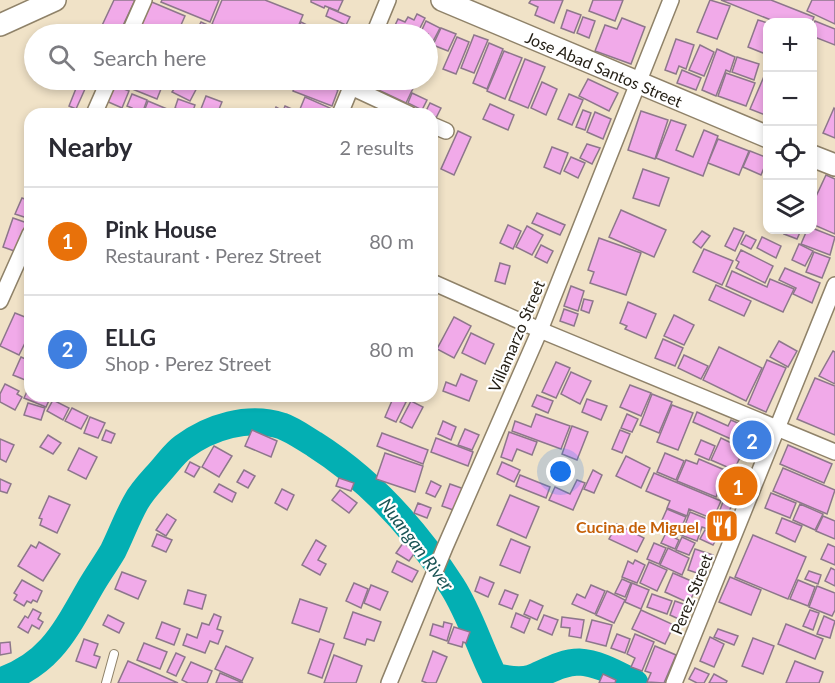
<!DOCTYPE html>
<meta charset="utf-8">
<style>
body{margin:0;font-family:Lato,sans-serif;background:#f2f2f3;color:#2b2b33}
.controls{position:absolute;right:18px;top:18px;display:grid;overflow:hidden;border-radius:12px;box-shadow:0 3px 9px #0003}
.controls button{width:54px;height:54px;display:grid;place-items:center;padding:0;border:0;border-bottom:2px solid #e1e1e2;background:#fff;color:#2b2b33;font:30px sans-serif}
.you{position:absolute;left:561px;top:472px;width:21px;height:21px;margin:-15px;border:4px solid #fff;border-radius:50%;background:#1a73e8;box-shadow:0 0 0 9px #1a73e833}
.badge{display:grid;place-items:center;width:39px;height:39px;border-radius:50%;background:#d93025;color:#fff;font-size:20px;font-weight:700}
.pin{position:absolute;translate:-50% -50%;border:3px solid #fff;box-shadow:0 2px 6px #0006}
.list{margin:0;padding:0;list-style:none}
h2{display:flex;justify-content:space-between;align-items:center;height:78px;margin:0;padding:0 24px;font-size:26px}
h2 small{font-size:20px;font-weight:400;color:#7c7c81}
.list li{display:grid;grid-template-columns:39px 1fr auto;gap:18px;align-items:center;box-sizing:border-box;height:108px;padding:0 24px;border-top:2px solid #e1e1e2}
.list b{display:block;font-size:22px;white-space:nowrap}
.list p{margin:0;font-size:20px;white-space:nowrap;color:#7c7c81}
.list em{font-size:20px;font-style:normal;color:#7c7c81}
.icon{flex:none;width:33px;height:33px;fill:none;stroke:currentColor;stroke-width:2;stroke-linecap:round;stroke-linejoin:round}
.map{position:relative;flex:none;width:835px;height:683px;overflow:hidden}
.search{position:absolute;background:#fff;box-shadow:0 3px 9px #0003;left:24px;top:24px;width:414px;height:66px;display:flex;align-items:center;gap:15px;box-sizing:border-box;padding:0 21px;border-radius:33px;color:#7c7c81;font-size:22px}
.panel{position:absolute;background:#fff;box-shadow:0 3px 9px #0003;left:24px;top:108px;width:414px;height:294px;border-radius:18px}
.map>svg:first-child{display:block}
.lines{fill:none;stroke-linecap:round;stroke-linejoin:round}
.river{stroke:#03afb3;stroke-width:27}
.building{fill:#f1aae9;stroke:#8d778b;stroke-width:1.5}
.lane-casing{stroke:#8f8269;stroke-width:10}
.street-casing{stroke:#8f8269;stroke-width:18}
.secondary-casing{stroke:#8f8269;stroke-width:24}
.lane{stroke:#fff;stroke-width:8}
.street{stroke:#fff;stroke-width:15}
.secondary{stroke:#fff;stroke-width:21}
.labels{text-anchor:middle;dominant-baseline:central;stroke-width:4.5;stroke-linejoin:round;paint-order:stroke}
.street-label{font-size:16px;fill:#211c12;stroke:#fff}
.food-label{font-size:16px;font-weight:bold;fill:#c56008;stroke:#fff;text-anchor:end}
.water-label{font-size:18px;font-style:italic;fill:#1a5455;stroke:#fff}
</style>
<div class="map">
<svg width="835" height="683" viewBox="0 0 835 683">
<rect width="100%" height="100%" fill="#f0e2c7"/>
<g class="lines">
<path class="river" d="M0 681C51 664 66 629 91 586 98 574 106 563 113 551 121 535 127 518 136 502 143 489 155 478 164 467 170 460 176 452 183 447 210 427 248 415 282 426 293 430 304 438 314 444 371 480 415 529 452 586 470 614 479 646 494 676 506 679 519 682 531 678 546 672 562 662 579 662 599 663 617 674 635 683"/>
</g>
<g class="building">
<path d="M114 0H135L119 34H98Z"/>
<path d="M147 0 185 16 177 34H141L133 31Z"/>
<path d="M162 0H219L210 22 161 2Z"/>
<path d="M222 0H265L303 15 295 34H237L212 24Z"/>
<path d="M311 0H343L338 11 325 6 324 8 311 2Z"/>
<path d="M531 0H563L554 23 535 15 538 7 529 3Z"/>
<path d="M593 0H623L615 21 589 11Z"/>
<path d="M710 0 730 6 717 39 697 32Z"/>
<path d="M721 0H771L814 17 812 22H776Z"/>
<path d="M812 0H835V24L807 11Z"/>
<path d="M329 8 350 17 346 25 326 16Z"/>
<path d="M567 10 581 15 574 33 561 28Z"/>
<path d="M417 14 425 18 417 34H391L398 19 405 22 408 17 414 20Z"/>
<path d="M583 17 595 21 589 38 577 33Z"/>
<path d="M622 18 645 27 631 64 595 51 605 25 617 29Z"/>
<path d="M758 20 768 23V55L748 47Z"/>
<path d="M426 21 440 28 428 51V34H420Z"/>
<path d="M815 21 835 29V45L812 36V28Z"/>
<path d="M201 22 227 34H195Z"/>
<path d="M301 22 309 26 306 34H296Z"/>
<path d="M441 28 456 34 448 51 433 45Z"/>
<path d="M474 35 488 40 474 73 461 68Z"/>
<path d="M457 37 469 42 456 74 443 69Z"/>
<path d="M676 39 694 45 686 69 679 66 676 74 665 70Z"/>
<path d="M489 43 503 49 487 89 473 83Z"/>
<path d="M700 45 714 52 704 76 689 70Z"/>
<path d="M717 49 735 57 730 72 726 70 716 96 702 90Z"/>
<path d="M504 51 522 58 505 99 487 91Z"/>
<path d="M737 57 759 64 754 80 732 72Z"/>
<path d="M525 59 545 67 528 108 509 100Z"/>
<path d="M768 67V116L750 109Z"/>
<path d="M682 70 701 78 696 90 677 83Z"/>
<path d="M726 73 755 83 746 106 718 96Z"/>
<path d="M588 79 618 93 609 111 579 96Z"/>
<path d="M116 80H137L161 89 157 99 115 82Z"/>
<path d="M170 80H201L190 101 172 92 176 86 169 82Z"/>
<path d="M293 80H311L338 90 332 106 293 91 294 87 291 86Z"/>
<path d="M372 80H417L406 103 370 86Z"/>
<path d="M542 82 557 89 546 115 531 108Z"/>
<path d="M111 84 129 91 122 108 104 100Z"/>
<path d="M77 86 85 89 76 109 69 106Z"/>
<path d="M412 93 427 100 422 110 408 103Z"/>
<path d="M132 94 147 100 142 114H130L132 108 127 106Z"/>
<path d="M569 94 583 100 572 125 558 119Z"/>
<path d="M206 96 222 102 217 114H199Z"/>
<path d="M305 97 330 108 327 114H312L300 109Z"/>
<path d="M178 99 195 105 192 114 175 108Z"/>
<path d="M148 101 179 114H143Z"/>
<path d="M430 103 441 108 436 118 432 114 425 113Z"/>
<path d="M490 104 514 115 508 130 483 119Z"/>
<path d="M285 106 301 113V114H273L276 107 283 111Z"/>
<path d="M834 108 835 109V138L823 133Z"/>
<path d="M583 110 591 113 585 130 576 127Z"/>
<path d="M641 111 668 120 655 159 628 150Z"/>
<path d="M595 112 611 119 603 139 587 132Z"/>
<path d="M671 120 686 125 676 150 693 157 704 130 718 136 703 176 656 158Z"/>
<path d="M458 131 471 137 454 175 441 169Z"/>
<path d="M718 139 749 151 739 175 708 163Z"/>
<path d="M587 144 600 148 592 164 580 158Z"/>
<path d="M552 147 568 153 560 174 544 167Z"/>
<path d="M750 151 768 158 761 175 743 167Z"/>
<path d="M571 157 585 163 578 178 564 171Z"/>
<path d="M643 169 669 178 659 206 633 198Z"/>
<path d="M826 175 835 179V234L812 224V205Z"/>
<path d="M22 198 30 201V219L15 214Z"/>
<path d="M621 210 666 230 654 257 609 237Z"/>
<path d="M537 213 565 225 560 235 532 223Z"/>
<path d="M13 218 30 224 20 253 3 247Z"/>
<path d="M508 225 521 231 513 249 500 243Z"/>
<path d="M527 226 543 235 532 255 516 247Z"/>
<path d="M734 228 744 232 735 251 725 246Z"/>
<path d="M812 228 835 237 830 255 801 244 807 230Z"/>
<path d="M786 230H801L797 239 784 234Z"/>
<path d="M702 231 710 236 701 248 693 242Z"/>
<path d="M746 235 756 240 751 249 741 244Z"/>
<path d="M762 237 781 246 776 258 757 248Z"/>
<path d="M599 238 641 253 626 295 590 283 594 272 588 270Z"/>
<path d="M799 244 813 251 805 266 792 260Z"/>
<path d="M541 245 553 251 547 263 535 257Z"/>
<path d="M704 249 733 261 722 285 693 272Z"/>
<path d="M741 250 773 266 765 283 736 268 739 262 736 260Z"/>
<path d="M814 252 830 258 822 278 806 272Z"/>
<path d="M500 263 510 266 505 284 495 281Z"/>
<path d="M785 268 820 283 812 303 793 294 796 288 779 280Z"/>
<path d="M732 271 767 287 770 279 794 289 783 312 726 286Z"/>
<path d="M716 285 751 301 744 316 709 300Z"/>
<path d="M571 286 584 291 578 311 564 306Z"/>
<path d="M584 299 593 301 589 313 581 310Z"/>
<path d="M628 302 656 314 646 338 625 329 627 326 620 323Z"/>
<path d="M564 309 578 314 574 326 560 321Z"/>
<path d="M15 313 30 319V333L19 355 0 346Z"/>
<path d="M674 315 694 325 684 345 664 336Z"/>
<path d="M454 317 471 326 454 358 437 349Z"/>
<path d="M471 333 494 344 485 364 462 353Z"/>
<path d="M663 339 683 348 675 366 655 358Z"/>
<path d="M779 341 797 351 788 367 770 357Z"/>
<path d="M719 347 762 368 746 401 703 380Z"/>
<path d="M833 351 835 352V384L819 376Z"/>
<path d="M684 355 708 366 701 379 678 368Z"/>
<path d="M21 357 30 361V382L13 375Z"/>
<path d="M767 360 786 368 766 412 748 404Z"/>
<path d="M556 362 570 368 556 398 542 392Z"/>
<path d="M571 372 591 381 580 404 561 394Z"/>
<path d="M461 374 477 381 469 401 443 391 446 382 456 386Z"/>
<path d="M815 378 835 386V435L797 419Z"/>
<path d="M5 384 19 391 17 394 22 397 15 410 0 402V394Z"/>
<path d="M30 385V396H51L46 407 24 398Z"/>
<path d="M630 385 651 393 641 416 620 407Z"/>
<path d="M652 394 672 402 659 433 640 425Z"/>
<path d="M537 395 553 401 548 413 532 406Z"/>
<path d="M394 396 406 402 396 422 385 417Z"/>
<path d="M587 399 607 406 601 420 582 412Z"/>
<path d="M53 400 69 408 63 420 47 411Z"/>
<path d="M411 401 423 407 412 428 400 422Z"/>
<path d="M28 403 45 408 41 420 24 415Z"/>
<path d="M672 405 693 413 678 450 657 442Z"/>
<path d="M72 408 88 416 81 429 65 421Z"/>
<path d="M697 412 728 426 731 420 758 432 751 448 693 422Z"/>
<path d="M536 414 570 426 561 449 512 431 515 421 531 427Z"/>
<path d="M627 414 638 419 632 432 621 428Z"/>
<path d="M90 417 105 423 98 438 84 433Z"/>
<path d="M443 421 456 427 451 440 438 434Z"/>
<path d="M572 426 588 432 577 460 562 454Z"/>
<path d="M465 429 479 435 472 450 458 445Z"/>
<path d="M106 430 115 434 111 443 102 440Z"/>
<path d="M252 430 277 441 271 457 245 446Z"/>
<path d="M620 430 630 434 622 453 612 449Z"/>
<path d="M509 432 537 442 532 455 517 449 512 461 501 457Z"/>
<path d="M382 433 428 450 423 464 377 446Z"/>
<path d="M48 435 61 443 53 454 40 447Z"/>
<path d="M436 438 473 452 468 466 431 452Z"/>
<path d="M721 438 744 449 734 470 711 460Z"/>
<path d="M0 439 14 445 6 462 0 459Z"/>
<path d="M701 440 715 446 709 460 695 454Z"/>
<path d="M788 445 832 464 824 483 780 464Z"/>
<path d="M214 446 232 456 219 477 202 467Z"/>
<path d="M79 448 97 457 86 479 68 470Z"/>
<path d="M385 453 423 466 415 492 376 479Z"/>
<path d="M665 453 684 461 676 480 657 472Z"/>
<path d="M626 456 650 468 641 488 616 476Z"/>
<path d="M699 459 727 471 716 497 677 481 686 460 697 464Z"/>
<path d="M190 462 200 467 194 477 185 472Z"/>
<path d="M502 462 520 470 514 482 497 474Z"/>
<path d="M783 468 835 490 827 514 773 491Z"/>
<path d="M244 470 255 476 248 488 237 482Z"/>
<path d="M593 470 602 475 594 493 584 489Z"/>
<path d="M654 473 721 501 713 519 689 509 687 516 667 508 670 501 646 491Z"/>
<path d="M730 474 742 479 735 497 722 492Z"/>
<path d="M520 475 550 487 546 498 516 486Z"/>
<path d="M339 478 354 483 351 491 336 486Z"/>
<path d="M0 479 11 484 7 493 0 491Z"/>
<path d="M577 480 585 483 573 510 549 500 555 487 570 494Z"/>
<path d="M431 481 441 486 435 497 426 493Z"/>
<path d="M219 484 236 493 232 502 214 492Z"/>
<path d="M450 484 464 489 456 511 442 506Z"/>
<path d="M282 489 294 495 287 510 275 503Z"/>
<path d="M340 490 357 503 349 513 332 500Z"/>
<path d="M771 493 796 503 790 518 765 508Z"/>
<path d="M510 495 539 507 526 538 497 525Z"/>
<path d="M49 496 70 505 57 533 40 525 42 519 39 518Z"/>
<path d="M724 499 733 502 725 522 717 518Z"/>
<path d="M418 503 431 508 427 518 414 513Z"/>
<path d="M800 504 823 514 815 530 793 520Z"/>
<path d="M667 509 686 517 677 537 658 529Z"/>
<path d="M690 512 717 523 713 531 702 527 697 541 681 535Z"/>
<path d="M167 514 176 520 166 536 156 530Z"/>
<path d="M823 516 835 521V539L816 531Z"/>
<path d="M782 518 802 526 795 542 776 533Z"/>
<path d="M617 524 644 538 637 552 609 539Z"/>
<path d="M705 530 718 536 713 545 700 539Z"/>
<path d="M666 533 679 540 675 549 661 543Z"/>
<path d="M157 534 172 540 166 552 152 546Z"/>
<path d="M753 535 806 557 788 599 735 577Z"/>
<path d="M682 537 695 543 689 555 676 550Z"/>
<path d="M511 539 530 547 520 573 500 565Z"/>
<path d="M316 540 326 546 318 560 326 564 320 575 302 565Z"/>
<path d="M39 542 60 554 43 581 18 566 31 545 36 548Z"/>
<path d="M403 543 416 551 409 561 396 553Z"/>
<path d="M654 543 666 548 659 564 647 559Z"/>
<path d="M828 544 835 547V565L821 559Z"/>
<path d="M668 548 689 558 682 575 660 565Z"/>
<path d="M695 549 713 555 706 576 688 570Z"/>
<path d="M635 560 645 565 637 583 622 577 628 561 633 564Z"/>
<path d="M397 561 418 571 412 582 392 572Z"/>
<path d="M649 562 667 570 657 591 640 583Z"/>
<path d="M831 568 835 570V586L825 581Z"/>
<path d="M809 571 821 575 818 584 805 579Z"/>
<path d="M122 572 146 581 138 599 115 589Z"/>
<path d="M673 573 698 584 689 603 665 592Z"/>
<path d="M480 577 494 583 488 597 475 591Z"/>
<path d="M730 577 761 590 751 615 719 602Z"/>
<path d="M622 579 631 583 625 597 615 593Z"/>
<path d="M22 580 42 591 37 602 33 600 31 603 27 601 24 606 14 600 17 595 14 593Z"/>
<path d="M798 580 815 587 808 606 790 599Z"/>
<path d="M354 583 368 589 361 608 346 601Z"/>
<path d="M632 583 649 590 641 609 625 602Z"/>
<path d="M371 585 388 592 380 610 364 603Z"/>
<path d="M591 585 605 591 595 614 572 604 577 594 585 598Z"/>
<path d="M817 586 835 593V610L832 616 809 607Z"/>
<path d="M188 590 206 595 202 609 184 604Z"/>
<path d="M505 590 518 595 512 609 499 604Z"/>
<path d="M607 591 625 600 614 623 596 615Z"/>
<path d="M652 594 672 601 667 614 647 607Z"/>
<path d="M300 599 327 608 319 632 292 623Z"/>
<path d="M530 600 543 606 537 620 524 614Z"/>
<path d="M675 601 689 606 683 621 670 615Z"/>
<path d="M33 609 41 613 38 619 43 622 39 629 32 625 28 633 18 627 25 616 28 618Z"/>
<path d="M641 610 674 625 665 644 632 629Z"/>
<path d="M810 610 819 613 813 630 803 626Z"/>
<path d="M353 612 381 622 374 641 367 639 365 645 344 638Z"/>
<path d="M516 613 530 619 524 633 511 627Z"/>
<path d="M214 614 221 617 217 629 223 631 218 644 210 641 205 653 183 645 187 634 197 638 202 623 209 625Z"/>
<path d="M108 615 124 623 119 633 103 625Z"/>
<path d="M544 615 558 620 552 635 538 629Z"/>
<path d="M824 616 835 621 830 638 817 634Z"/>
<path d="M562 617 584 620 581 638 569 636 570 628 561 627Z"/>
<path d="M592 620 612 625 606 646 586 641Z"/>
<path d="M162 622 180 629 174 645 156 638Z"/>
<path d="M444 622 452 624 447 641 430 635 433 624 443 627Z"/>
<path d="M786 624 823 639 815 659 778 644Z"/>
<path d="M454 627 470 632 466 643 463 642 462 647 448 643Z"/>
<path d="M718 629 738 636 734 645 714 637Z"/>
<path d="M617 634 630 639 625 653 611 648Z"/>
<path d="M635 634 654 642 642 671 631 667 635 658 627 654Z"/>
<path d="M710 637 724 644 714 667 700 661Z"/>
<path d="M753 638 774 646 763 674 742 666Z"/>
<path d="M84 639 98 644 94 655 100 657 96 668 76 661Z"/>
<path d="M320 639 334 644 322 678 308 673Z"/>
<path d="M10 642 11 653 0 655V643Z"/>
<path d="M144 643 167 652 160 669 137 660Z"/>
<path d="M226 646 253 658 242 681 215 669Z"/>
<path d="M655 646 676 655 664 683 647 682 651 673 645 671Z"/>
<path d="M433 651 447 657 436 683H427L422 681Z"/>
<path d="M176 653 185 657 176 676 167 672Z"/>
<path d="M334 655 362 666 356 683H324Z"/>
<path d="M128 661 178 683H118Z"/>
<path d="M795 661 823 672 819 683H786Z"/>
<path d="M191 662 212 671 207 683H188L182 680Z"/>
<path d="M695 668 709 674 704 683H697L689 679Z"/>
<path d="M220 673 243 683H216Z"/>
<path d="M603 674 616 680 615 683H599Z"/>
<path d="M714 674 727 681 726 683H709Z"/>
</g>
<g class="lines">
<defs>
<path id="lane" d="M106 683 114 654"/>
<g id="street">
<path d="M129 34 144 0"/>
<path d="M374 34 388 0"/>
<path d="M351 87 409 114"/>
<path d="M94 114 109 80"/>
<path d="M340 114 354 80"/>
<path d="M432 125 446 131"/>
<path d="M432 282 540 330 835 452"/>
<path d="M0 301 30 234"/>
<path d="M389 683 445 547 540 330 671 0"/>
<path d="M674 683 835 285"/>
</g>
<g id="secondary">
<path d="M442 0 768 137"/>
<path d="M0 25 55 0"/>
<path d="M812 156 835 165"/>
</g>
</defs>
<use href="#lane" class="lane-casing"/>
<use href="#street" class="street-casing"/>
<use href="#secondary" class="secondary-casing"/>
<use href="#lane" class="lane"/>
<use href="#street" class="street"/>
<use href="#secondary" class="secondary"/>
</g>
<defs>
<symbol id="restaurant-square" viewBox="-11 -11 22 22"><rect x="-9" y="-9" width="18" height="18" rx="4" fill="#e8710a" stroke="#fff"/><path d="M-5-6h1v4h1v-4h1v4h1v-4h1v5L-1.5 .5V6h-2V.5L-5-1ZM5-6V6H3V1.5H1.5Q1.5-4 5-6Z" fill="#fff"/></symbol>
</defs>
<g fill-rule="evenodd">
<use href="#restaurant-square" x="703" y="507" width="38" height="38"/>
</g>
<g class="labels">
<g class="street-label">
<text transform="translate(604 69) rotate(23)">Jose Abad Santos Street</text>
<text transform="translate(516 336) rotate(-67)">Villamarzo Street</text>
<text transform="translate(691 594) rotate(-68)">Perez Street</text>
</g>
<g class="food-label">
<text x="699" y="526">Cucina de Miguel</text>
</g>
<g class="water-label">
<text transform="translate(417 544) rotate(53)">Nuangan River</text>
</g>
</g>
</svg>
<div class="controls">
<button>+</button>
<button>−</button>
<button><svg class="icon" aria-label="locate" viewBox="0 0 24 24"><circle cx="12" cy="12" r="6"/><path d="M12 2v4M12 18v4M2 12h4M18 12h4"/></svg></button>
<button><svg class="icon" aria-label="layers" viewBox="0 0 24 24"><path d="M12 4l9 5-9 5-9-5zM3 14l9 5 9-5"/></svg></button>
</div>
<div class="you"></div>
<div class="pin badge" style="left:738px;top:486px;background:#e8710a">1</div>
<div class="pin badge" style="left:752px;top:440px;background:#3f7fe0">2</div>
<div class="search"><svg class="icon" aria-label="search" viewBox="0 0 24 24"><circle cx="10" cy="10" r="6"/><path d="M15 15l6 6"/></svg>Search here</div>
<section class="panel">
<h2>Nearby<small>2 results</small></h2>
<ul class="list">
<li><span class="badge" style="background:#e8710a">1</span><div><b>Pink House</b><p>Restaurant · Perez Street</p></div><em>80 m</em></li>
<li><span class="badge" style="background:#3f7fe0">2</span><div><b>ELLG</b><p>Shop · Perez Street</p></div><em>80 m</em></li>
</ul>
</section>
</div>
